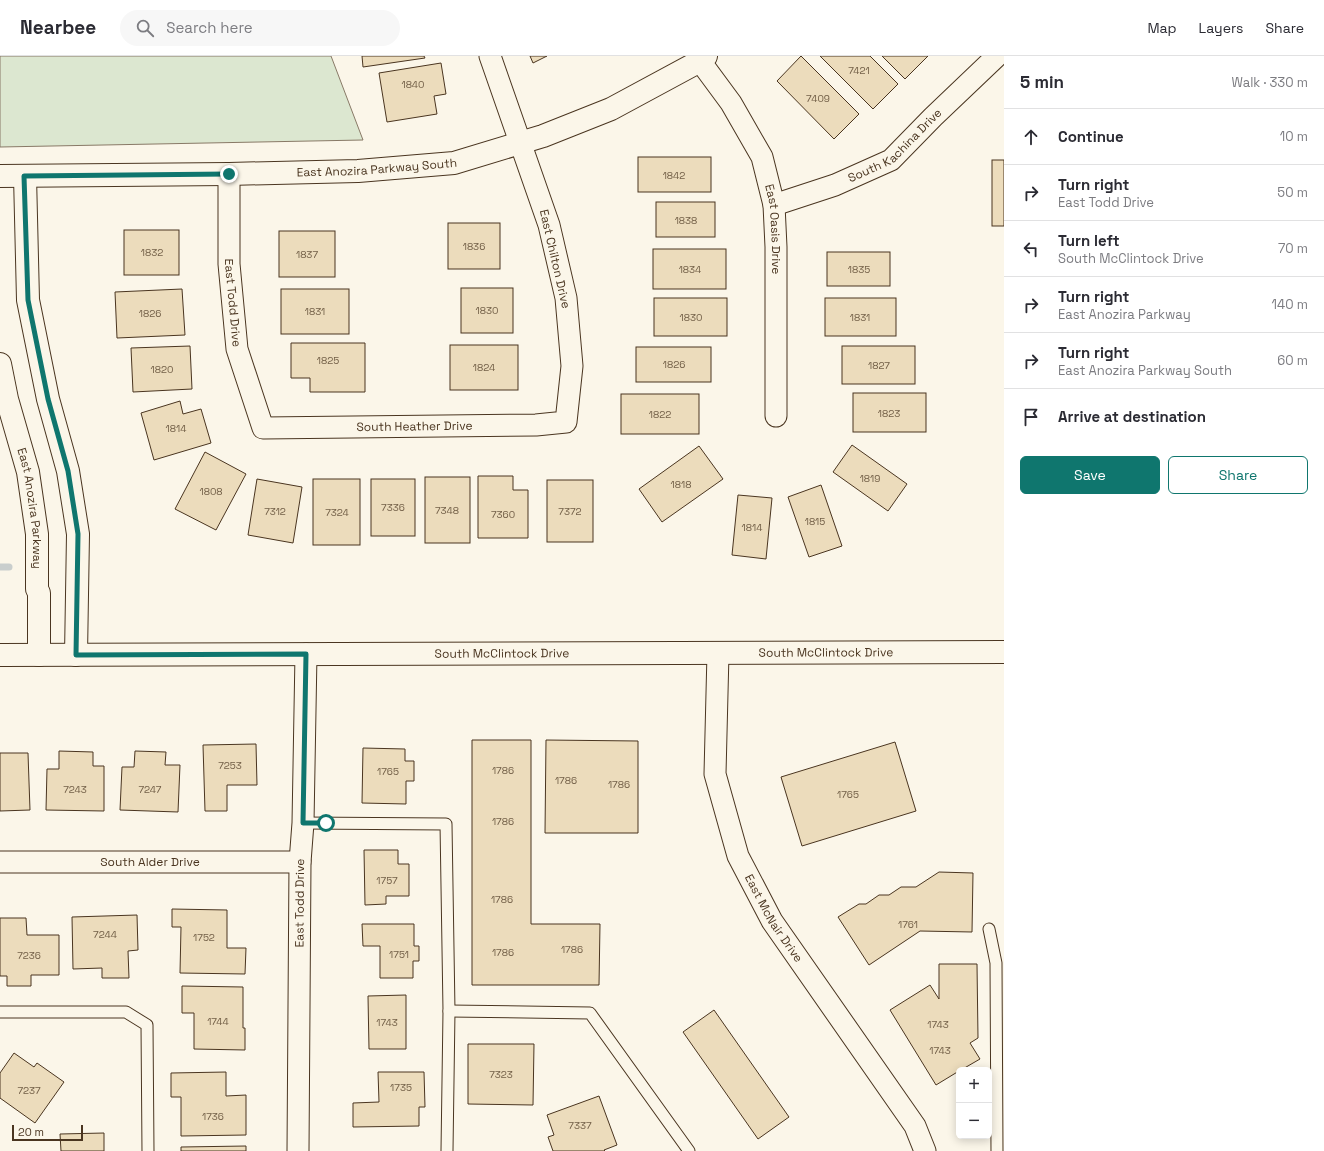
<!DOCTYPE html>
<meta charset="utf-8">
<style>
body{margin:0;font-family:"Space Grotesk",sans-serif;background:#f7f7f7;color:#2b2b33}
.controls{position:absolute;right:12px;bottom:12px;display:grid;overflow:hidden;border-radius:6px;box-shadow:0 2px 10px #0003}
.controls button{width:36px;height:36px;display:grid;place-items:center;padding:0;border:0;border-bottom:1px solid #e1e1e2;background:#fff;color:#2b2b33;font:20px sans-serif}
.scale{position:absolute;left:12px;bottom:10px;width:71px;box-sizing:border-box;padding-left:4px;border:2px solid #4a3520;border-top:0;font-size:11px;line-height:14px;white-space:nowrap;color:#4a3520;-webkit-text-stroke:3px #fbf6e9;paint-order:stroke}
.stop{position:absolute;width:12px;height:12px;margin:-9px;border:3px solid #0f766e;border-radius:50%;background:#fff}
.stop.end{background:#0f766e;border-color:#fff;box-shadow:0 1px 4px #0008}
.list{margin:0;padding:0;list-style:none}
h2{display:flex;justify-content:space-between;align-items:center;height:52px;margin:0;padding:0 16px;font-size:17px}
h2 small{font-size:13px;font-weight:400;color:#7c7c81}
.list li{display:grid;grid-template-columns:26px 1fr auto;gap:12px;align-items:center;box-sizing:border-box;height:56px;padding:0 16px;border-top:1px solid #e1e1e2}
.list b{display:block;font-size:15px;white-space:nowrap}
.list p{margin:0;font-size:13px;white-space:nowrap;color:#7c7c81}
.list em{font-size:13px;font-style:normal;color:#7c7c81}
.actions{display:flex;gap:8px;padding:12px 16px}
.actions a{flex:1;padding:9px 0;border:1px solid #0f766e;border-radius:6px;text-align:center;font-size:14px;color:#0f766e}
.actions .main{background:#0f766e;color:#fff}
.icon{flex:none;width:22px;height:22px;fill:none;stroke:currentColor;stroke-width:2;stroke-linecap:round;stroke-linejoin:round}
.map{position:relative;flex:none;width:1004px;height:1095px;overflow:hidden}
header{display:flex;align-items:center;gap:24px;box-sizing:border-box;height:56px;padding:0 20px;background:#fff;border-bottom:1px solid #e1e1e2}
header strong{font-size:19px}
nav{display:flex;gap:22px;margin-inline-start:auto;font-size:14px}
.search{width:280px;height:36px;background:#f7f7f7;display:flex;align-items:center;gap:10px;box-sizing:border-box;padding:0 14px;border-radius:22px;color:#7c7c81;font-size:15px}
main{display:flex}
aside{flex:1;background:#fff}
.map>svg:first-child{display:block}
.green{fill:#dce7d0;stroke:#887966}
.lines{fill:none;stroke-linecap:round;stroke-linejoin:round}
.stream{stroke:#c9cecd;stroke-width:7}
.building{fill:#ecdcbc;stroke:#4a3520}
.lane-casing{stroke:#4a3520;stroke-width:13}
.street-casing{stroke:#4a3520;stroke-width:23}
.secondary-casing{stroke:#4a3520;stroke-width:24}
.lane{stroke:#fbf6e9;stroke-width:11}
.street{stroke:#fbf6e9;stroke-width:21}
.secondary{stroke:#fbf6e9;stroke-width:22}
.route{stroke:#0f766e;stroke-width:5}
.labels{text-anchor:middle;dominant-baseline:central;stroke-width:3;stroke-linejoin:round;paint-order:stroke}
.number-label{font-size:10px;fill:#725f47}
.street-label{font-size:12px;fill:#4a3520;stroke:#fbf6e9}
</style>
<header>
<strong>Nearbee</strong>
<div class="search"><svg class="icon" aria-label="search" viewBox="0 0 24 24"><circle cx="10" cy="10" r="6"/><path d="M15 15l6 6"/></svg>Search here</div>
<nav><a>Map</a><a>Layers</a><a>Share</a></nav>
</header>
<main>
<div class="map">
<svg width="1004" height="1095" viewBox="0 0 1004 1095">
<rect width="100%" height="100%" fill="#fbf6e9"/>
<path class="green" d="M0 0H331L363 84 0 91Z"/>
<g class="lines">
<path class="stream" d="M0 511H9"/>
</g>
<g class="building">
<path d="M362 0H424L425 2 363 11Z"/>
<path d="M530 0H547L533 7Z"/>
<path d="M801 0 859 58 834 83 777 25Z"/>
<path d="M820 0H870L898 28 873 53Z"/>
<path d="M882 0H928L905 23Z"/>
<path d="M441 7 446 38 434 40 437 58 387 66 379 17Z"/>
<rect x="638" y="101" width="73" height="35"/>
<rect x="992" y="104" width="12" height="66"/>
<rect x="656" y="146" width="59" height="35"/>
<rect x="448" y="167" width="52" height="46"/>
<rect x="124" y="174" width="55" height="45"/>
<rect x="279" y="175" width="56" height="46"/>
<rect x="653" y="193" width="73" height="40"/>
<rect x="827" y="196" width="63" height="34"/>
<rect x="461" y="232" width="52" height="45"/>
<path d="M182 233 185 279 117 282 115 236Z"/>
<rect x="281" y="233" width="68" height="45"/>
<rect x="654" y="242" width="73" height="38"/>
<rect x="825" y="242" width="71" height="38"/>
<path d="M291 287H365V336H310V322H291Z"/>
<rect x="450" y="289" width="68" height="45"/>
<path d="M190 290 192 333 133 336 131 292Z"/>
<rect x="842" y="290" width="73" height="38"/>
<rect x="636" y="291" width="75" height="35"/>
<rect x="853" y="337" width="73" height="39"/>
<rect x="621" y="338" width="78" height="40"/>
<path d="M180 345 183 358 201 353 211 387 154 404 141 357Z"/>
<path d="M852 389 907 428 888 455 833 416Z"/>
<path d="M699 390 723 423 662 466 639 433Z"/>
<path d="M205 396 246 418 216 474 175 453Z"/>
<path d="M478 420H513V434H528V482H478Z"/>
<rect x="425" y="421" width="45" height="66"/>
<path d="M257 423 302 431 293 487 248 479Z"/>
<rect x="313" y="423" width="47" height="66"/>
<rect x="371" y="423" width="44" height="57"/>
<rect x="547" y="424" width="46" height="62"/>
<path d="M821 429 842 490 809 501 788 441Z"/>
<path d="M738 439 772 442 766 503 732 499Z"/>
<path d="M472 684H531V868H600L599 929H472Z"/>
<path d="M546 684 638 685V777H545Z"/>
<path d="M895 686 916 755 802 790 781 721Z"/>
<path d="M256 688 257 729H227V755H205L203 689Z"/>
<path d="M363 692 405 693V705H414V725H406V748L362 747Z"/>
<path d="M59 695 93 696V710H104V755L46 754 47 713H59Z"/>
<path d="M135 695 166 696 165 709H180L178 756 120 754 122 711H134Z"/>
<path d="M0 697H28L30 754 0 755Z"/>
<path d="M364 794H398V808H409V840H386V848L365 849Z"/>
<path d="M939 816 973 817 972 876 920 875 869 909 838 861 859 848H866L879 839H889L901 831H916Z"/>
<path d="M172 853 227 854V892H246L245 918 180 917 181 871H172Z"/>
<path d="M137 859 138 894 128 895 129 922H102V912L73 913 72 861Z"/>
<path d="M0 862H26L27 879H59V919H31V930H7V920H0Z"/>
<path d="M362 868H414V890H419V905H413V922H380V890H363Z"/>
<path d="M939 908H977L978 982 970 987 980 1003 961 1014H959V1015L936 1029 890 954 930 929 939 943Z"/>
<path d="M182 930 243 931V972H245V994L194 993V957H182Z"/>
<path d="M406 939V993H369L368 940Z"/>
<path d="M714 954 789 1061 758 1083 683 976Z"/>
<path d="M468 988H534L533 1049 468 1048Z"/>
<path d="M14 997 34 1011 37 1007 64 1026 35 1067 0 1042V1017Z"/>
<path d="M226 1016V1040L246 1039V1079L181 1080V1041H171V1017Z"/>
<path d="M378 1016H424L425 1051H419V1070L353 1071V1047L379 1046Z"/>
<path d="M599 1040 617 1089 604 1094 605 1095H553L548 1081 554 1079 547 1059Z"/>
<path d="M104 1077V1095H61L60 1078Z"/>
<path d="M246 1090V1095H181V1091Z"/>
</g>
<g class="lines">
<defs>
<g id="lane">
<path d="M303 767 446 768 449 955 447 1095"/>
<path d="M989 873 996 907 997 1095"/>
<path d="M449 955 590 957 689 1095"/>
<path d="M0 956H126L147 969 148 1095"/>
</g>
<g id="street">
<path id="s1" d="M700 5 731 47 762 101 774 149 776 191V360"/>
<path id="s2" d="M229 118V208L237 293 263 372 536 369 566 366 572 310 566 242 549 169 490 0"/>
<path id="s3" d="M774 149 835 129 891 104 933 61 997 0"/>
<path id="s4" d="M718 597 715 718 738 800 772 865 915 1070 925 1095"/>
<path id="s5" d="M0 806H300"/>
<path id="s6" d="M298 1095 300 806 303 767 306 598"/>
</g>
<g id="secondary">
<path id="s7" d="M0 120 229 118 358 115 454 107 543 80 611 53 700 5 706 0"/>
<path d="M25 120 28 244 48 343 68 415 78 478 76 599"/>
<path id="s8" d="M0 308 7 343 28 416 37 478V533L39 537V599"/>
<path id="s9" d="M0 599 1004 596"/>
</g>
</defs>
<use href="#lane" class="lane-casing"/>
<use href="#street" class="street-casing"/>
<use href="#secondary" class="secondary-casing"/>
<use href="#lane" class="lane"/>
<use href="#street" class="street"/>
<use href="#secondary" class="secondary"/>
</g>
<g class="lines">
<path class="route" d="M229 118 24 120 28 244 48 343 68 415 78 478 76 599 306 598 303 767H326"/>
</g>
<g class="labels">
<g class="number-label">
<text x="859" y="14">7421</text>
<text x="413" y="28">1840</text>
<text x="818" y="42">7409</text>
<text x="674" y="119">1842</text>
<text x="686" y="164">1838</text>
<text x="474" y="190">1836</text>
<text x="152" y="196">1832</text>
<text x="307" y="198">1837</text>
<text x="690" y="213">1834</text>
<text x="859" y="213">1835</text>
<text x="487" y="254">1830</text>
<text x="315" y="255">1831</text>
<text x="150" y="257">1826</text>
<text x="691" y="261">1830</text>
<text x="860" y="261">1831</text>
<text x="328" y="304">1825</text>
<text x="674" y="308">1826</text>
<text x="879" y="309">1827</text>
<text x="484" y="311">1824</text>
<text x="162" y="313">1820</text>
<text x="889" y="357">1823</text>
<text x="660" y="358">1822</text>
<text x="176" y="372">1814</text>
<text x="870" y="422">1819</text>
<text x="681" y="428">1818</text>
<text x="211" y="435">1808</text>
<text x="393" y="451">7336</text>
<text x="447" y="454">7348</text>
<text x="275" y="455">7312</text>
<text x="570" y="455">7372</text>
<text x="337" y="456">7324</text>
<text x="503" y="458">7360</text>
<text x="815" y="465">1815</text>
<text x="752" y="471">1814</text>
<text x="230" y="709">7253</text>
<text x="503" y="714">1786</text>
<text x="388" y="715">1765</text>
<text x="566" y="724">1786</text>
<text x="619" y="728">1786</text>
<text x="75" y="733">7243</text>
<text x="150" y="733">7247</text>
<text x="848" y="738">1765</text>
<text x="503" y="765">1786</text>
<text x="387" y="824">1757</text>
<text x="502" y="843">1786</text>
<text x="908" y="868">1761</text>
<text x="105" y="878">7244</text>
<text x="204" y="881">1752</text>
<text x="572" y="893">1786</text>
<text x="503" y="896">1786</text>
<text x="399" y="898">1751</text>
<text x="29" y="899">7236</text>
<text x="218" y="965">1744</text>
<text x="387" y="966">1743</text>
<text x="938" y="968">1743</text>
<text x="940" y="994">1743</text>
<text x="501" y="1018">7323</text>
<text x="401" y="1031">1735</text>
<text x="29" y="1034">7237</text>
<text x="213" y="1060">1736</text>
<text x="580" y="1069">7337</text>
</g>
<g class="street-label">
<text stroke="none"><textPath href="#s3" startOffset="137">South Kachina Drive</textPath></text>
<text stroke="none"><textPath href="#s7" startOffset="377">East Anozira Parkway South</textPath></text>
<text stroke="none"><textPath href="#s1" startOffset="188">East Oasis Drive</textPath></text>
<text transform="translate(555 203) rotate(77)">East Chilton Drive</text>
<text stroke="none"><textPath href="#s2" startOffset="129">East Todd Drive</textPath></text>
<text stroke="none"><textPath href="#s2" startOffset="410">South Heather Drive</textPath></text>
<text stroke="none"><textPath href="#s8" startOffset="148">East Anozira Parkway</textPath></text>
<text stroke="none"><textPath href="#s9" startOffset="826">South McClintock Drive</textPath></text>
<text stroke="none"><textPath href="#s9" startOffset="502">South McClintock Drive</textPath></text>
<text stroke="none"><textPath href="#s5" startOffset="150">South Alder Drive</textPath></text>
<text stroke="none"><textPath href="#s6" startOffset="248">East Todd Drive</textPath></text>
<text stroke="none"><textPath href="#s4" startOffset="278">East McNair Drive</textPath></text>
</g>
</g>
</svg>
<div class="controls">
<button>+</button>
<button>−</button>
</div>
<div class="scale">20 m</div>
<div class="stop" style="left:326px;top:767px"></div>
<div class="stop end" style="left:229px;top:118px"></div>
</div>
<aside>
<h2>5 min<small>Walk · 330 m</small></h2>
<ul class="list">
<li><svg class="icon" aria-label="ahead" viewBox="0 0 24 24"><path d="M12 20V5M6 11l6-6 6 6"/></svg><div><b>Continue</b></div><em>10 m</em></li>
<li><svg class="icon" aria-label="right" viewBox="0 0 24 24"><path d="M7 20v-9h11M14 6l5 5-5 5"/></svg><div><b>Turn right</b><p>East Todd Drive</p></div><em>50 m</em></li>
<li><svg class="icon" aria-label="left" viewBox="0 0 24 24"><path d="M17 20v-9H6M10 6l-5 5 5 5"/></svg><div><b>Turn left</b><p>South McClintock Drive</p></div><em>70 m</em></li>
<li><svg class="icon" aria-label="right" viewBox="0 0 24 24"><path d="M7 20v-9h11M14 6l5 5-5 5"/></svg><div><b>Turn right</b><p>East Anozira Parkway</p></div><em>140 m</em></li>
<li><svg class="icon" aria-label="right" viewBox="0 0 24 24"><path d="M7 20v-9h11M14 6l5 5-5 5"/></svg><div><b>Turn right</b><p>East Anozira Parkway South</p></div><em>60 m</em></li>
<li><svg class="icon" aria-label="arrive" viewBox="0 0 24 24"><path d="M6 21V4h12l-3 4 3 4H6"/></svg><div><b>Arrive at destination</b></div></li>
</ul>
<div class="actions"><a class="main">Save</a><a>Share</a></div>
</aside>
</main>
